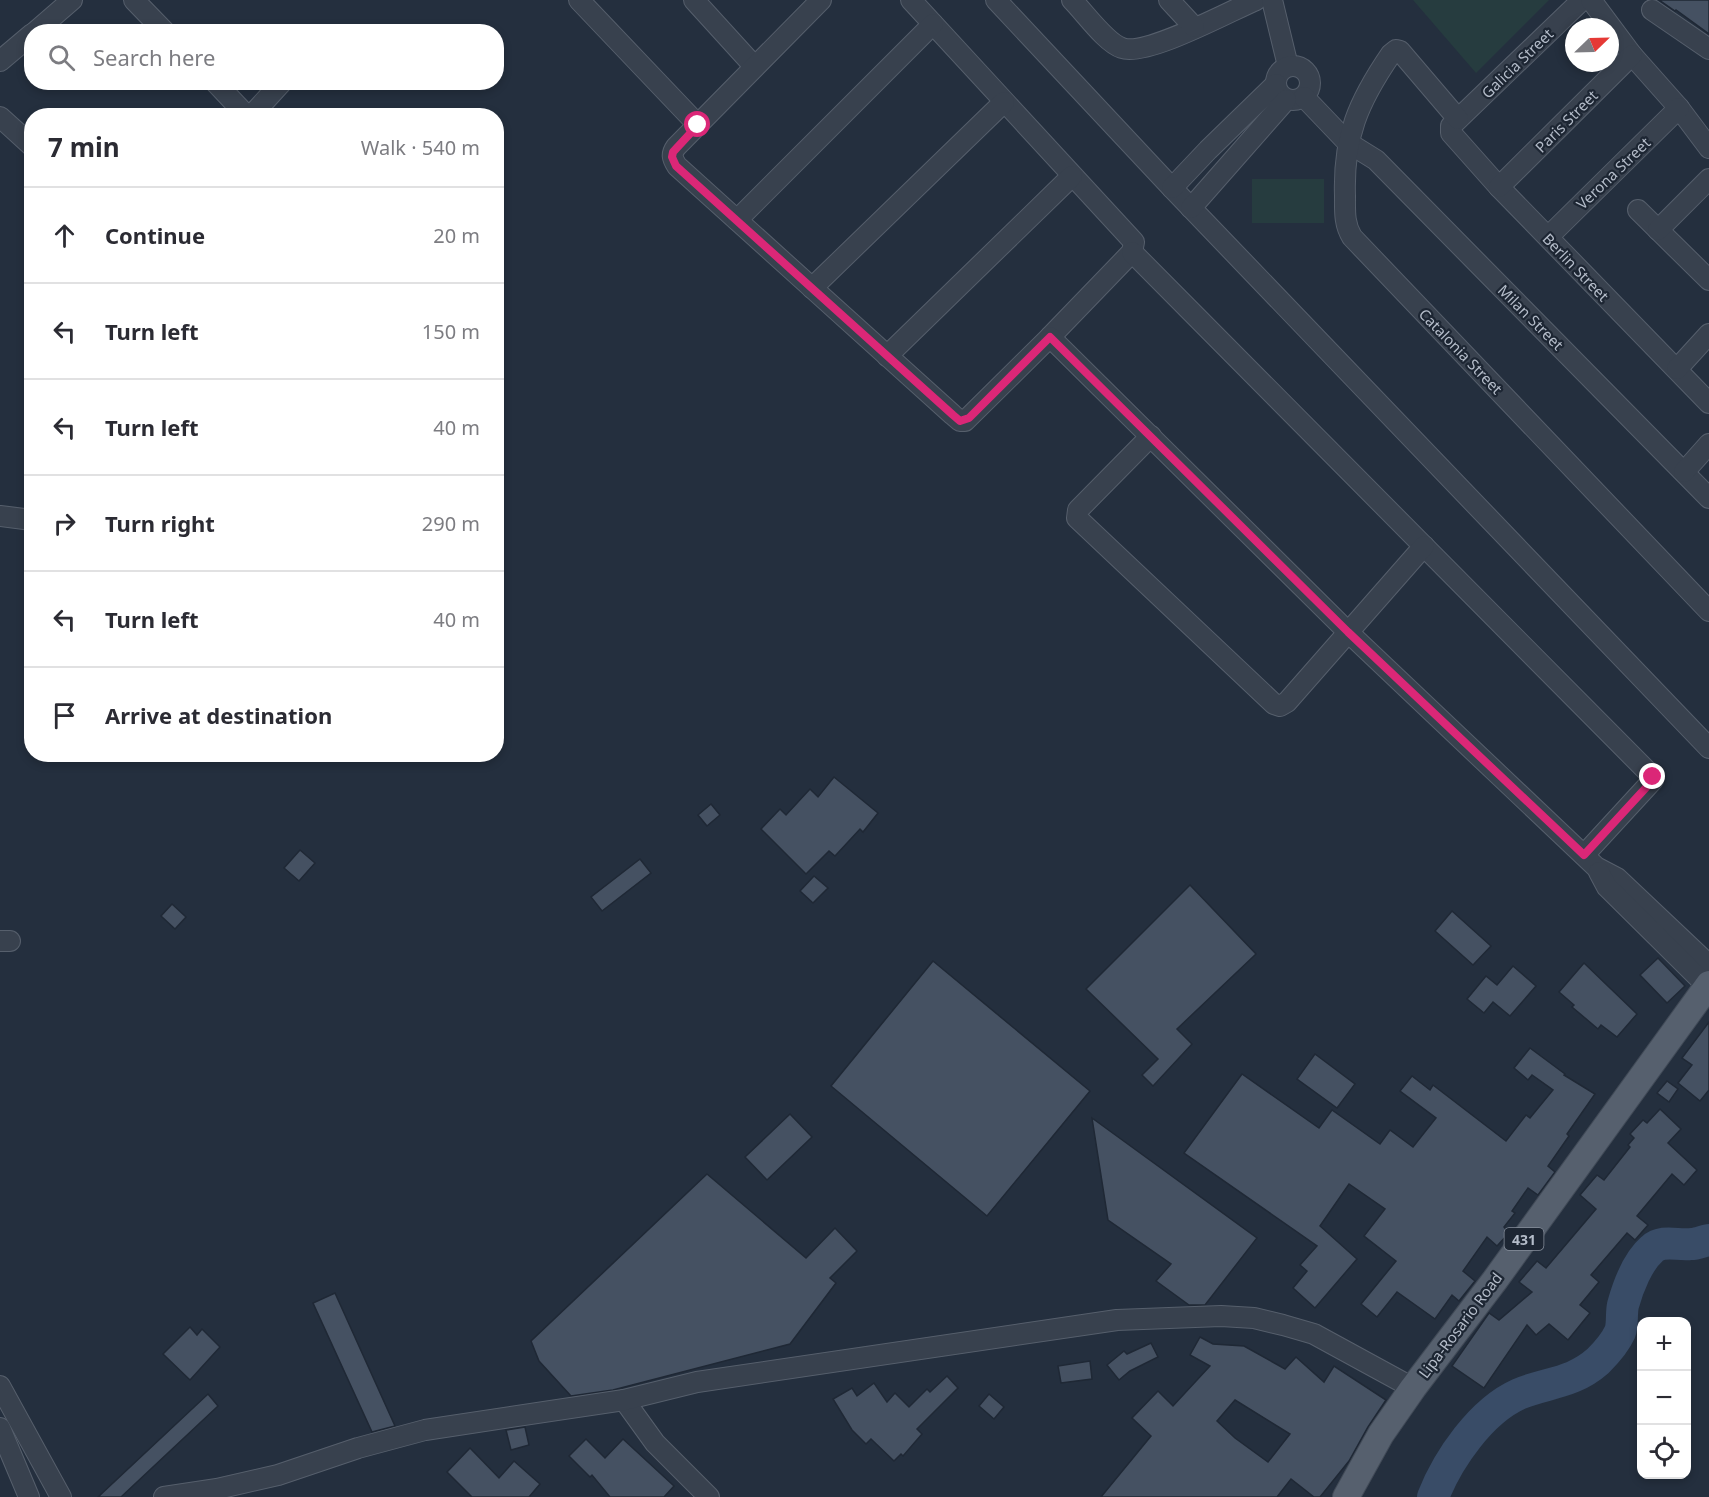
<!DOCTYPE html>
<meta charset="utf-8">
<style>
body{margin:0;font-family:"Noto Sans",sans-serif;background:#f2f2f3;color:#2b2b33}
.controls{position:absolute;right:18px;bottom:18px;display:grid;overflow:hidden;border-radius:12px;box-shadow:0 3px 9px #0003}
.controls button{width:54px;height:54px;display:grid;place-items:center;padding:0;border:0;border-bottom:2px solid #e1e1e2;background:#fff;color:#2b2b33;font:30px sans-serif}
.compass{position:absolute;left:1565px;top:18px;width:54px;height:54px;border-radius:50%;background:#fff;box-shadow:0 3px 9px #0003;rotate:67deg}
.stop{position:absolute;width:18px;height:18px;margin:-14px;border:4px solid #db2777;border-radius:50%;background:#fff}
.stop.end{background:#db2777;border-color:#fff;box-shadow:0 2px 6px #0008}
.list{margin:0;padding:0;list-style:none}
h2{display:flex;justify-content:space-between;align-items:center;height:78px;margin:0;padding:0 24px;font-size:26px}
h2 small{font-size:20px;font-weight:400;color:#7c7c81}
.list li{display:grid;grid-template-columns:39px 1fr auto;gap:18px;align-items:center;box-sizing:border-box;height:96px;padding:0 24px;border-top:2px solid #e1e1e2}
.list b{display:block;font-size:22px;white-space:nowrap}
.list em{font-size:20px;font-style:normal;color:#7c7c81}
.icon{flex:none;width:33px;height:33px;fill:none;stroke:currentColor;stroke-width:2;stroke-linecap:round;stroke-linejoin:round}
.map{position:relative;flex:none;width:1709px;height:1497px;overflow:hidden}
.search{position:absolute;background:#fff;box-shadow:0 3px 9px #0003;left:24px;top:24px;width:480px;height:66px;display:flex;align-items:center;gap:15px;box-sizing:border-box;padding:0 21px;border-radius:24px;color:#7c7c81;font-size:22px}
.panel{position:absolute;background:#fff;box-shadow:0 3px 9px #0003;left:24px;top:108px;width:480px;height:654px;border-radius:24px}
.map>svg:first-child{display:block}
.green{fill:#263c3f}
.lines{fill:none;stroke-linecap:round;stroke-linejoin:round}
.river{stroke:#394c67;stroke-width:32}
.building{fill:#455162;stroke:#1f2835;stroke-width:1.5;fill-rule:evenodd}
.minor-casing{stroke:#565f6c;stroke-width:22}
.major-casing{stroke:#414a57;stroke-width:28}
.minor{stroke:#38414e;stroke-width:20}
.major{stroke:#56606e;stroke-width:26}
.route{stroke:#db2777;stroke-width:8}
.labels{text-anchor:middle;dominant-baseline:central;stroke-width:4.5;stroke-linejoin:round;paint-order:stroke}
.shield{fill:#1d2633;stroke:#878f9c;stroke-width:1.5}
.shield-label{font-size:14px;font-weight:bold;fill:#b4bcc9}
.street-label{font-size:15px;fill:#b4bcc9;stroke:#1d2633}
</style>
<div class="map">
<svg width="1709" height="1497" viewBox="0 0 1709 1497">
<rect width="100%" height="100%" fill="#242f3e"/>
<g class="green">
<path d="M1413 0H1549L1476 73Z"/>
<rect x="1252" y="179" width="72" height="44"/>
</g>
<g class="lines">
<path class="river" d="M1433 1497C1448 1459 1481 1411 1519 1394 1547 1382 1572 1384 1598 1361 1606 1353 1615 1343 1620 1332 1623 1324 1621 1314 1623 1305 1628 1287 1638 1261 1652 1249 1663 1239 1678 1246 1691 1244 1697 1244 1703 1241 1709 1240"/>
</g>
<g class="building">
<path d="M1659 0H1709V34L1676 10 1675 11Z"/>
<path d="M834 777 878 813 863 832 860 829 835 856 829 851 806 874 761 829 780 809 786 815 810 789 818 797Z"/>
<path d="M711 804 720 815 707 826 698 815Z"/>
<path d="M300 850 315 863 299 881 284 868Z"/>
<path d="M640 859 651 873 602 911 591 897Z"/>
<path d="M814 876 828 888 813 903 800 891Z"/>
<path d="M1190 885 1256 954 1177 1029 1192 1044 1153 1086 1142 1075 1158 1059 1086 989Z"/>
<path d="M172 904 186 917 175 929 161 916Z"/>
<path d="M1452 911 1491 946 1473 965 1435 931Z"/>
<path d="M1658 958 1685 986 1667 1003 1640 975Z"/>
<path d="M933 961 1090 1091 987 1216 831 1086Z"/>
<path d="M1584 963 1637 1014 1617 1037 1601 1025 1598 1029 1572 1007 1574 1005 1559 992Z"/>
<path d="M1513 966 1536 986 1510 1016 1493 1002 1484 1013 1467 999 1486 976 1497 985Z"/>
<path d="M1709 1022V1090L1700 1101 1678 1083 1692 1065 1682 1058Z"/>
<path d="M1530 1048 1565 1074 1564 1075 1595 1094 1567 1134 1569 1136 1548 1166 1555 1172 1538 1195 1528 1188 1512 1211 1515 1213 1504 1227 1509 1233 1497 1246 1487 1237 1463 1271 1475 1281 1459 1301 1452 1295 1435 1319 1397 1292 1377 1317 1361 1304 1396 1261 1364 1236 1385 1209 1349 1184 1320 1226 1357 1259 1315 1308 1293 1288 1307 1271 1300 1265 1317 1246 1184 1153 1242 1074 1319 1128 1332 1110 1380 1144 1390 1130 1413 1147 1436 1118 1400 1091 1412 1076 1430 1090 1433 1085 1506 1141 1526 1115 1530 1118 1553 1090 1532 1075 1528 1080 1514 1068Z"/>
<path d="M1315 1054 1355 1084 1337 1108 1297 1079Z"/>
<path d="M1667 1081 1678 1089 1669 1102 1657 1093Z"/>
<path d="M1660 1109 1681 1129 1668 1143 1697 1170 1684 1185 1672 1174 1637 1216 1648 1225 1635 1240 1627 1233 1591 1275 1599 1282 1580 1305 1590 1313 1568 1340 1549 1324 1536 1335 1527 1325 1484 1388 1452 1366 1489 1313 1499 1320 1532 1292 1519 1282 1537 1261 1546 1268 1596 1209 1580 1195 1597 1175 1604 1180 1630 1147 1628 1145 1634 1138 1630 1134 1643 1120 1647 1123Z"/>
<path d="M790 1114 812 1137 767 1180 745 1157Z"/>
<path d="M1092 1118 1257 1238 1205 1305H1189L1156 1281 1171 1264 1108 1220Z"/>
<path d="M707 1174 806 1258 835 1228 857 1251 830 1278 836 1283 790 1344 613 1390 571 1396 539 1361 531 1341Z"/>
<path d="M335 1293 395 1426 372 1432 313 1303Z"/>
<path d="M190 1327 197 1335 202 1329 220 1347 190 1380 163 1354Z"/>
<path d="M1200 1337 1213 1344 1244 1346 1285 1369 1296 1357 1324 1382 1334 1366 1386 1400 1368 1427 1349 1461 1320 1497H1314L1291 1479 1277 1497H1101L1151 1436 1132 1418 1158 1391 1173 1406 1210 1366 1190 1355ZM1235 1400 1290 1434 1268 1462 1235 1438 1217 1421Z"/>
<path d="M1151 1343 1158 1357 1130 1371 1119 1380 1107 1365 1124 1351 1127 1354Z"/>
<path d="M1090 1361 1092 1379 1061 1383 1058 1366Z"/>
<path d="M947 1376 958 1388 917 1429 922 1434 903 1456 901 1454 894 1461 871 1439 866 1444 852 1430 833 1399 852 1388 857 1396 874 1383 887 1402 895 1393 909 1407 927 1389 930 1392Z"/>
<path d="M208 1394 218 1406 121 1497H98Z"/>
<path d="M989 1394 1004 1407 994 1419 979 1406Z"/>
<path d="M525 1427 529 1445 511 1450 506 1430Z"/>
<path d="M586 1439 605 1458 623 1439 674 1486 664 1497H610L592 1475 590 1477 569 1456Z"/>
<path d="M470 1448 499 1478 514 1461 540 1484 529 1497H472L447 1472Z"/>
</g>
<g class="lines">
<defs>
<g id="minor">
<path d="M134 0 165 32"/>
<path d="M579 0 698 125"/>
<path d="M694 0 754 66"/>
<path d="M821 0 676 147C671 154 672 158 677 166L953 415 960 421H965L1050 337 1132 252 1134 242 911 0"/>
<path d="M996 0 1172 188 1709 748"/>
<path d="M1072 0C1085 13 1106 43 1122 48 1146 57 1230 11 1256 0"/>
<path d="M1169 0 1194 27"/>
<path d="M1272 0 1288 66"/>
<path d="M1582 0 1451 126V133L1499 187 1709 403"/>
<path d="M1591 0 1632 55 1679 108 1709 148"/>
<path d="M1652 10 1709 49"/>
<path d="M35 32 72 0"/>
<path d="M0 61 32 34"/>
<circle cx="1293" cy="83" r="17"/>
<path d="M215 82 247 116"/>
<path d="M1304 97 1347 142 1376 160 1709 498"/>
<path d="M251 116 282 82"/>
<path d="M0 117 32 146"/>
<path d="M1458 119 1400 51 1396 50 1391 54C1358 102 1343 137 1345 196 1345 211 1344 224 1352 237L1709 611"/>
<path d="M1499 187 1632 55"/>
<path d="M1172 188 1208 150 1276 84"/>
<path d="M1191 208 1286 100"/>
<path d="M1638 210 1709 280"/>
<path d="M737 220 933 24"/>
<path d="M1658 230 1709 179"/>
<path d="M1548 237 1679 108"/>
<path d="M1132 252 1651 775 1653 780 1584 855"/>
<path d="M812 288 1004 102"/>
<path d="M1050 337 1348 632 1596 867 1617 878 1709 965"/>
<path d="M887 356 1072 176"/>
<path d="M1677 369 1709 334"/>
<path d="M1151 436 1078 510 1077 518 1274 704 1280 706 1287 702 1424 546"/>
<path d="M1684 472 1709 444"/>
<path d="M0 516 32 520"/>
<path d="M1599 872 1607 887 1707 986"/>
<path d="M0 941H10"/>
<path d="M0 1386 61 1497"/>
<path d="M624 1400 655 1443 709 1497"/>
<path d="M0 1428 29 1497"/>
<path d="M164 1497 217 1489 278 1475 358 1448 425 1430 624 1400 697 1382 1117 1320 1221 1316 1254 1318 1283 1325 1314 1334 1413 1388"/>
</g>
<path id="major" d="M1346 1497 1381 1434 1413 1388 1495 1280 1709 984"/>
</defs>
<use href="#minor" class="minor-casing"/>
<use href="#major" class="major-casing"/>
<use href="#minor" class="minor"/>
<use href="#major" class="major"/>
</g>
<g class="lines">
<path class="route" d="M698 125 673 152 672 157 676 166 953 415 960 421 969 418 1050 337 1348 632 1584 855 1653 780V777"/>
</g>
<g class="labels">
<rect class="shield" x="1504.5" y="1228" width="39" height="22" rx="4.5"/>
<g class="shield-label">
<text x="1524" y="1239">431</text>
</g>
<g class="street-label">
<text transform="translate(1517 63) rotate(-44)">Galicia Street</text>
<text transform="translate(1566 121) rotate(-45)">Paris Street</text>
<text transform="translate(1613 173) rotate(-44)">Verona Street</text>
<text transform="translate(1576 267) rotate(46)">Berlin Street</text>
<text transform="translate(1531 317) rotate(45)">Milan Street</text>
<text transform="translate(1461 351) rotate(46)">Catalonia Street</text>
<text transform="translate(1460 1325) rotate(-53)">Lipa-Rosario Road</text>
</g>
</g>
</svg>
<div class="controls">
<button>+</button>
<button>−</button>
<button><svg class="icon" aria-label="locate" viewBox="0 0 24 24"><circle cx="12" cy="12" r="6"/><path d="M12 2v4M12 18v4M2 12h4M18 12h4"/></svg></button>
</div>
<svg class="compass" viewBox="-18 -18 36 36"><path d="M0-13l5 13h-10z" fill="#e53935"/><path d="M0 13l5-13h-10z" fill="#7c7c81"/></svg>
<div class="stop" style="left:698px;top:125px"></div>
<div class="stop end" style="left:1653px;top:777px"></div>
<div class="search"><svg class="icon" aria-label="search" viewBox="0 0 24 24"><circle cx="10" cy="10" r="6"/><path d="M15 15l6 6"/></svg>Search here</div>
<section class="panel">
<h2>7 min<small>Walk · 540 m</small></h2>
<ul class="list">
<li><svg class="icon" aria-label="ahead" viewBox="0 0 24 24"><path d="M12 20V5M6 11l6-6 6 6"/></svg><div><b>Continue</b></div><em>20 m</em></li>
<li><svg class="icon" aria-label="left" viewBox="0 0 24 24"><path d="M17 20v-9H6M10 6l-5 5 5 5"/></svg><div><b>Turn left</b></div><em>150 m</em></li>
<li><svg class="icon" aria-label="left" viewBox="0 0 24 24"><path d="M17 20v-9H6M10 6l-5 5 5 5"/></svg><div><b>Turn left</b></div><em>40 m</em></li>
<li><svg class="icon" aria-label="right" viewBox="0 0 24 24"><path d="M7 20v-9h11M14 6l5 5-5 5"/></svg><div><b>Turn right</b></div><em>290 m</em></li>
<li><svg class="icon" aria-label="left" viewBox="0 0 24 24"><path d="M17 20v-9H6M10 6l-5 5 5 5"/></svg><div><b>Turn left</b></div><em>40 m</em></li>
<li><svg class="icon" aria-label="arrive" viewBox="0 0 24 24"><path d="M6 21V4h12l-3 4 3 4H6"/></svg><div><b>Arrive at destination</b></div></li>
</ul>
</section>
</div>
